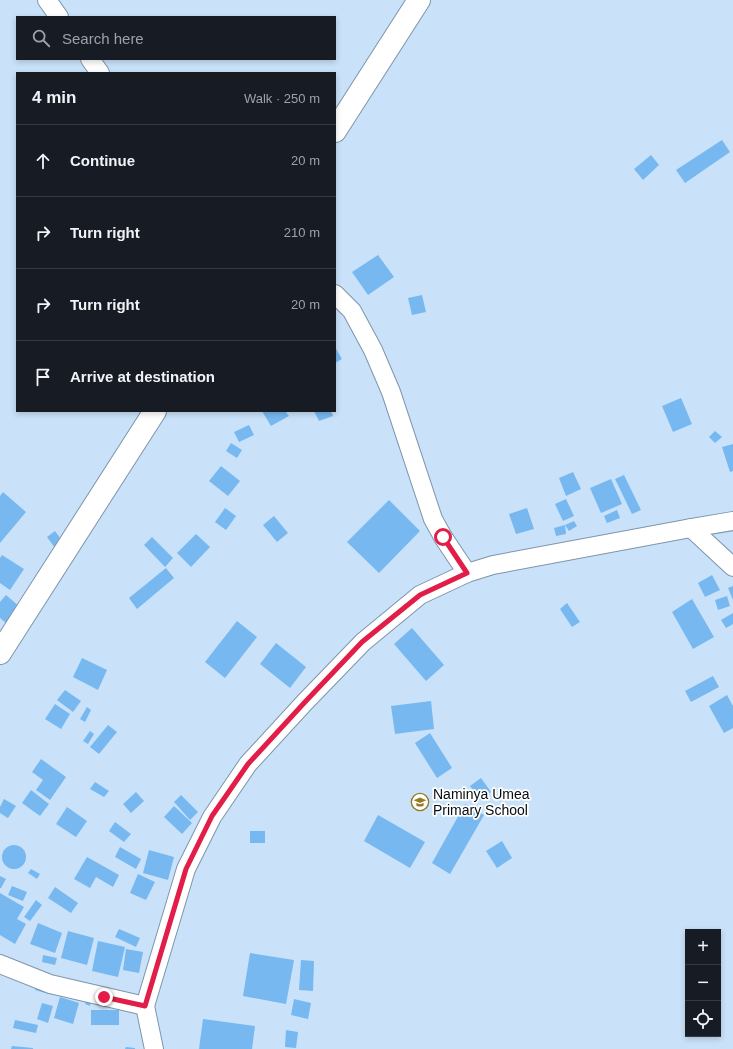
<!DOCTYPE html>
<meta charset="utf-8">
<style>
body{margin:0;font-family:Arial,sans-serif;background:#242831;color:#f1f3f6}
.controls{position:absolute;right:12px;bottom:12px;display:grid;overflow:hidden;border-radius:0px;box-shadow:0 2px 6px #0003}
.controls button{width:36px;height:36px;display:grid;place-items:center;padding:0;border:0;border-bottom:1px solid #363941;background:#171b24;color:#f1f3f6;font:20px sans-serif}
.stop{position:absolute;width:12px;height:12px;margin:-9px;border:3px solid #e11d48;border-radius:50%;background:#fff}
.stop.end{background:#e11d48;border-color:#fff;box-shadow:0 1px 4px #0008}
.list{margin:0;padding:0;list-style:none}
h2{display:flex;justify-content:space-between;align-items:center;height:52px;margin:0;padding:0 16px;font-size:17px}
h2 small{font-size:13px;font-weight:400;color:#9ea1a6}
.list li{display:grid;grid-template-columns:26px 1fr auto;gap:12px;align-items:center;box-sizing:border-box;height:72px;padding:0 16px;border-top:1px solid #363941}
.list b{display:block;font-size:15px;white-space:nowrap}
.list em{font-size:13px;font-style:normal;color:#9ea1a6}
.icon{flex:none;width:22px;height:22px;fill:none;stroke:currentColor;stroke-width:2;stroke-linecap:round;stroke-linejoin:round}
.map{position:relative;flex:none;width:733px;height:1049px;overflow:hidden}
.search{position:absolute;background:#171b24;box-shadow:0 2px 6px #0003;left:16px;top:16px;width:320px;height:44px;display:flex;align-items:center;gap:10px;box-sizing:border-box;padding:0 14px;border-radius:0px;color:#9ea1a6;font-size:15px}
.panel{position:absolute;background:#171b24;box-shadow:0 2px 6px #0003;left:16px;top:72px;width:320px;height:340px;border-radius:0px}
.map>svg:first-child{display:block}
.building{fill:#77b8f0}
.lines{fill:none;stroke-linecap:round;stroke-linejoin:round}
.street-casing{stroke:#7e95aa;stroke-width:20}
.secondary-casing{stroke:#7e95aa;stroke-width:24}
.street{stroke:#fff;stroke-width:18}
.secondary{stroke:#fff;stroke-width:22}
.route{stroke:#e11d48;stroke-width:5}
.labels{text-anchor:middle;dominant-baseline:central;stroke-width:3.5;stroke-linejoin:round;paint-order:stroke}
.poi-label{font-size:14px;fill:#050c13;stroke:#fff;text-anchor:start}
</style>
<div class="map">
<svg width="733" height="1049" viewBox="0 0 733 1049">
<rect width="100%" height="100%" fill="#c9e2f9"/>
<g class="building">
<path d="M722 140 730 152 685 183 676 170Z"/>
<path d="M651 155 659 165 643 180 634 169Z"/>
<path d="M378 255 394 277 368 295 352 272Z"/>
<path d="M422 295 426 312 412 315 408 298Z"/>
<path d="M335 347 342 359 335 363Z"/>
<path d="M681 398 692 424 673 432 662 406Z"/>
<path d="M262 411H285L289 416 271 426Z"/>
<path d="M314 411H331L333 416 319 421Z"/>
<path d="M249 425 254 435 239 442 234 432Z"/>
<path d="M715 431 722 437 715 443 709 437Z"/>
<path d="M231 443 242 450 237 458 226 451Z"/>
<path d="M733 444V471L730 472 722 447Z"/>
<path d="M221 466 240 481 228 496 209 481Z"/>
<path d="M573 472 581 489 566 496 559 478Z"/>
<path d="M624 475 641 510 632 514 615 479Z"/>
<path d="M611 479 622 504 601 513 590 488Z"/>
<path d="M3 492 26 512 0 543V496Z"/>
<path d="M566 499 574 516 563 521 555 504Z"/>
<path d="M389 500 420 531 379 573 347 542Z"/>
<path d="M225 508 236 516 226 530 215 522Z"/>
<path d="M527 508 534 529 516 534 509 514Z"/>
<path d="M617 510 620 518 607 523 604 516Z"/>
<path d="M274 516 288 533 277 542 263 525Z"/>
<path d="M574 521 577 526 569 531 565 525Z"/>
<path d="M565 525 566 534 556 536 554 528Z"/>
<path d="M55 531 63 542 55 548 47 537Z"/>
<path d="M196 534 210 547 191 567 177 553Z"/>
<path d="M152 537 173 558 165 567 144 545Z"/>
<path d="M2 555 24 569 10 590 0 583V558Z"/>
<path d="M166 568 174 578 137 609 129 598Z"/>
<path d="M712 575 720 590 705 597 698 583Z"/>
<path d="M733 586V600L728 588Z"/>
<path d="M6 595 20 607 7 624 0 618V602Z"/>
<path d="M727 596 730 606 718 610 715 600Z"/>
<path d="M692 599 714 637 693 649 672 612Z"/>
<path d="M567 603 580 622 572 627 560 609Z"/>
<path d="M733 613V624L726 628 721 620Z"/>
<path d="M237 621 257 637 225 678 205 662Z"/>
<path d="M412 628 444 665 426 681 394 644Z"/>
<path d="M276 643 306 667 290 688 260 664Z"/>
<path d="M82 658 107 670 98 690 73 677Z"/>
<path d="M713 676 719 687 691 702 685 691Z"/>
<path d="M65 690 81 701 73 712 57 700Z"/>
<path d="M727 695 733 706V728L724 733 709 706Z"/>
<path d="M431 701 434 729 395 734 391 706Z"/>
<path d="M55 704 70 714 61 729 45 719Z"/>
<path d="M87 707 91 710 85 722 80 719Z"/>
<path d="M108 725 117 732 99 754 90 747Z"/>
<path d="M90 731 94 734 88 744 83 741Z"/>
<path d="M430 733 452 768 437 778 415 743Z"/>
<path d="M41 759 66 777 50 800 36 790 43 780 32 772Z"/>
<path d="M481 778 491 792 480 800 470 786Z"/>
<path d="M95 782 109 791 104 797 90 789Z"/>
<path d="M31 790 49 804 40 816 22 803Z"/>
<path d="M136 792 144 801 131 813 123 804Z"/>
<path d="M181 795 198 812 190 820 174 802Z"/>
<path d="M4 799 16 806 8 818 0 813V807Z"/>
<path d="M465 804 484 815 450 874 432 863Z"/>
<path d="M174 806 192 823 182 834 164 817Z"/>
<path d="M67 807 87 821 76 837 56 824Z"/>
<path d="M378 815 425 842 410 868 364 841Z"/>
<path d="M115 822 131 834 124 842 109 831Z"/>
<rect x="250" y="831" width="15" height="12"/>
<path d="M502 841 512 858 497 868 486 851Z"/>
<circle cx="14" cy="857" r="12"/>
<path d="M120 847 141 859 136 869 115 857Z"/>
<path d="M149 850 174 857 168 880 143 873Z"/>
<path d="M87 857 119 875 113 887 96 877 90 888 74 879Z"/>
<path d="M31 869 40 874 37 879 28 873Z"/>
<path d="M138 874 155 882 146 900 130 893Z"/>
<path d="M0 876 6 879 1 888H0Z"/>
<path d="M12 886 27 892 23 901 8 895Z"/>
<path d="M55 887 78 903 71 913 48 898Z"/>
<path d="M0 893 24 907 17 919 26 924 15 944 0 935Z"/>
<path d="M36 900 42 905 30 921 24 917Z"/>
<path d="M38 923 62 933 55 953 30 944Z"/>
<path d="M119 929 140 938 136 947 115 937Z"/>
<path d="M68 931 94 938 87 965 61 958Z"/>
<path d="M98 941 125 947 118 977 92 971Z"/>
<path d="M126 949 143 952 139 973 123 970Z"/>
<path d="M250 953 294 960 286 1004 243 996Z"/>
<path d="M43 955 57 958 55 965 42 962Z"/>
<path d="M301 960 314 961 313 991 299 990Z"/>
<path d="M38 982 52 986 49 994 35 990Z"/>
<path d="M60 997 79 1003 73 1024 54 1018Z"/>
<path d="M86 998 91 999 90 1006 85 1004Z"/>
<path d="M294 999 311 1003 308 1019 291 1015Z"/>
<path d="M42 1003 53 1006 48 1023 37 1019Z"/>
<rect x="91" y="1010" width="28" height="15"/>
<path d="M203 1019 255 1026 252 1049H199Z"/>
<path d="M15 1020 38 1025 36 1033 13 1028Z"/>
<path d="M286 1030 298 1032 296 1048 285 1047Z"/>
<path d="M12 1046 33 1048V1049H11Z"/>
<path d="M126 1047 135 1048V1049H125Z"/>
</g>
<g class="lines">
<defs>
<g id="street">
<path d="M47 0 59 17"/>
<path d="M90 59 100 73"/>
<path d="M335 294 352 311 373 350 391 392 433 519 443 537 467 573"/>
<path d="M691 528 733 567"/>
<path d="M0 964 50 984 145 1006 154 1049"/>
<path d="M145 1006 186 869 212 817 248 764 305 702 363 642 420 595 467 573 493 565 691 528 733 521"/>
</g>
<g id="secondary">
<path d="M335 131 419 0"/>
<path d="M0 653 155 411"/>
</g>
</defs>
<use href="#street" class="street-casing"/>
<use href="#secondary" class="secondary-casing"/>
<use href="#street" class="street"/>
<use href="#secondary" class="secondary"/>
</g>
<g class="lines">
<path class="route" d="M104 997 145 1006 186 869 212 816 248 764 305 702 362 642 420 595 467 573 443 537"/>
</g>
<defs>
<symbol id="school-ring" viewBox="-11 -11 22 22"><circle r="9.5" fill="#fff" stroke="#987a22" stroke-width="1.5"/><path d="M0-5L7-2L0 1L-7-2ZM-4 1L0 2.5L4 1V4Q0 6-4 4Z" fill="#987a22"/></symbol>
</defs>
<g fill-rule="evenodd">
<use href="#school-ring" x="410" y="792" width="20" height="20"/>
</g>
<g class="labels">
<g class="poi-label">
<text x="433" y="794">Naminya Umea<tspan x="433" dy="16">Primary School</tspan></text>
</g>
</g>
</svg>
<div class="controls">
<button>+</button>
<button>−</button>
<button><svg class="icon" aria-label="locate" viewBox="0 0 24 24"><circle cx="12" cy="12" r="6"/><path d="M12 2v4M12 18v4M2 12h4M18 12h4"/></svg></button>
</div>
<div class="stop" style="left:443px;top:537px"></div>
<div class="stop end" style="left:104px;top:997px"></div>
<div class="search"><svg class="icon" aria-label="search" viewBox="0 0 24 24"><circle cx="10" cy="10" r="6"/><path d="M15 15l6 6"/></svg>Search here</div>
<section class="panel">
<h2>4 min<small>Walk · 250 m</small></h2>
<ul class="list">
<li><svg class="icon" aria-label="ahead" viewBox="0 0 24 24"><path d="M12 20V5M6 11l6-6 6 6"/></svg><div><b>Continue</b></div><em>20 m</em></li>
<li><svg class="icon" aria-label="right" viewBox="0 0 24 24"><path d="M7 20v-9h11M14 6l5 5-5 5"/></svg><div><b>Turn right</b></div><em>210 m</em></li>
<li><svg class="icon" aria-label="right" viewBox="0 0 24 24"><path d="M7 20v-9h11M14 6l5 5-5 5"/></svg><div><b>Turn right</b></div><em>20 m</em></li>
<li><svg class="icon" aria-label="arrive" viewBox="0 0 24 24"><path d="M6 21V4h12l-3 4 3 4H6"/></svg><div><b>Arrive at destination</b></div></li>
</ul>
</section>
</div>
